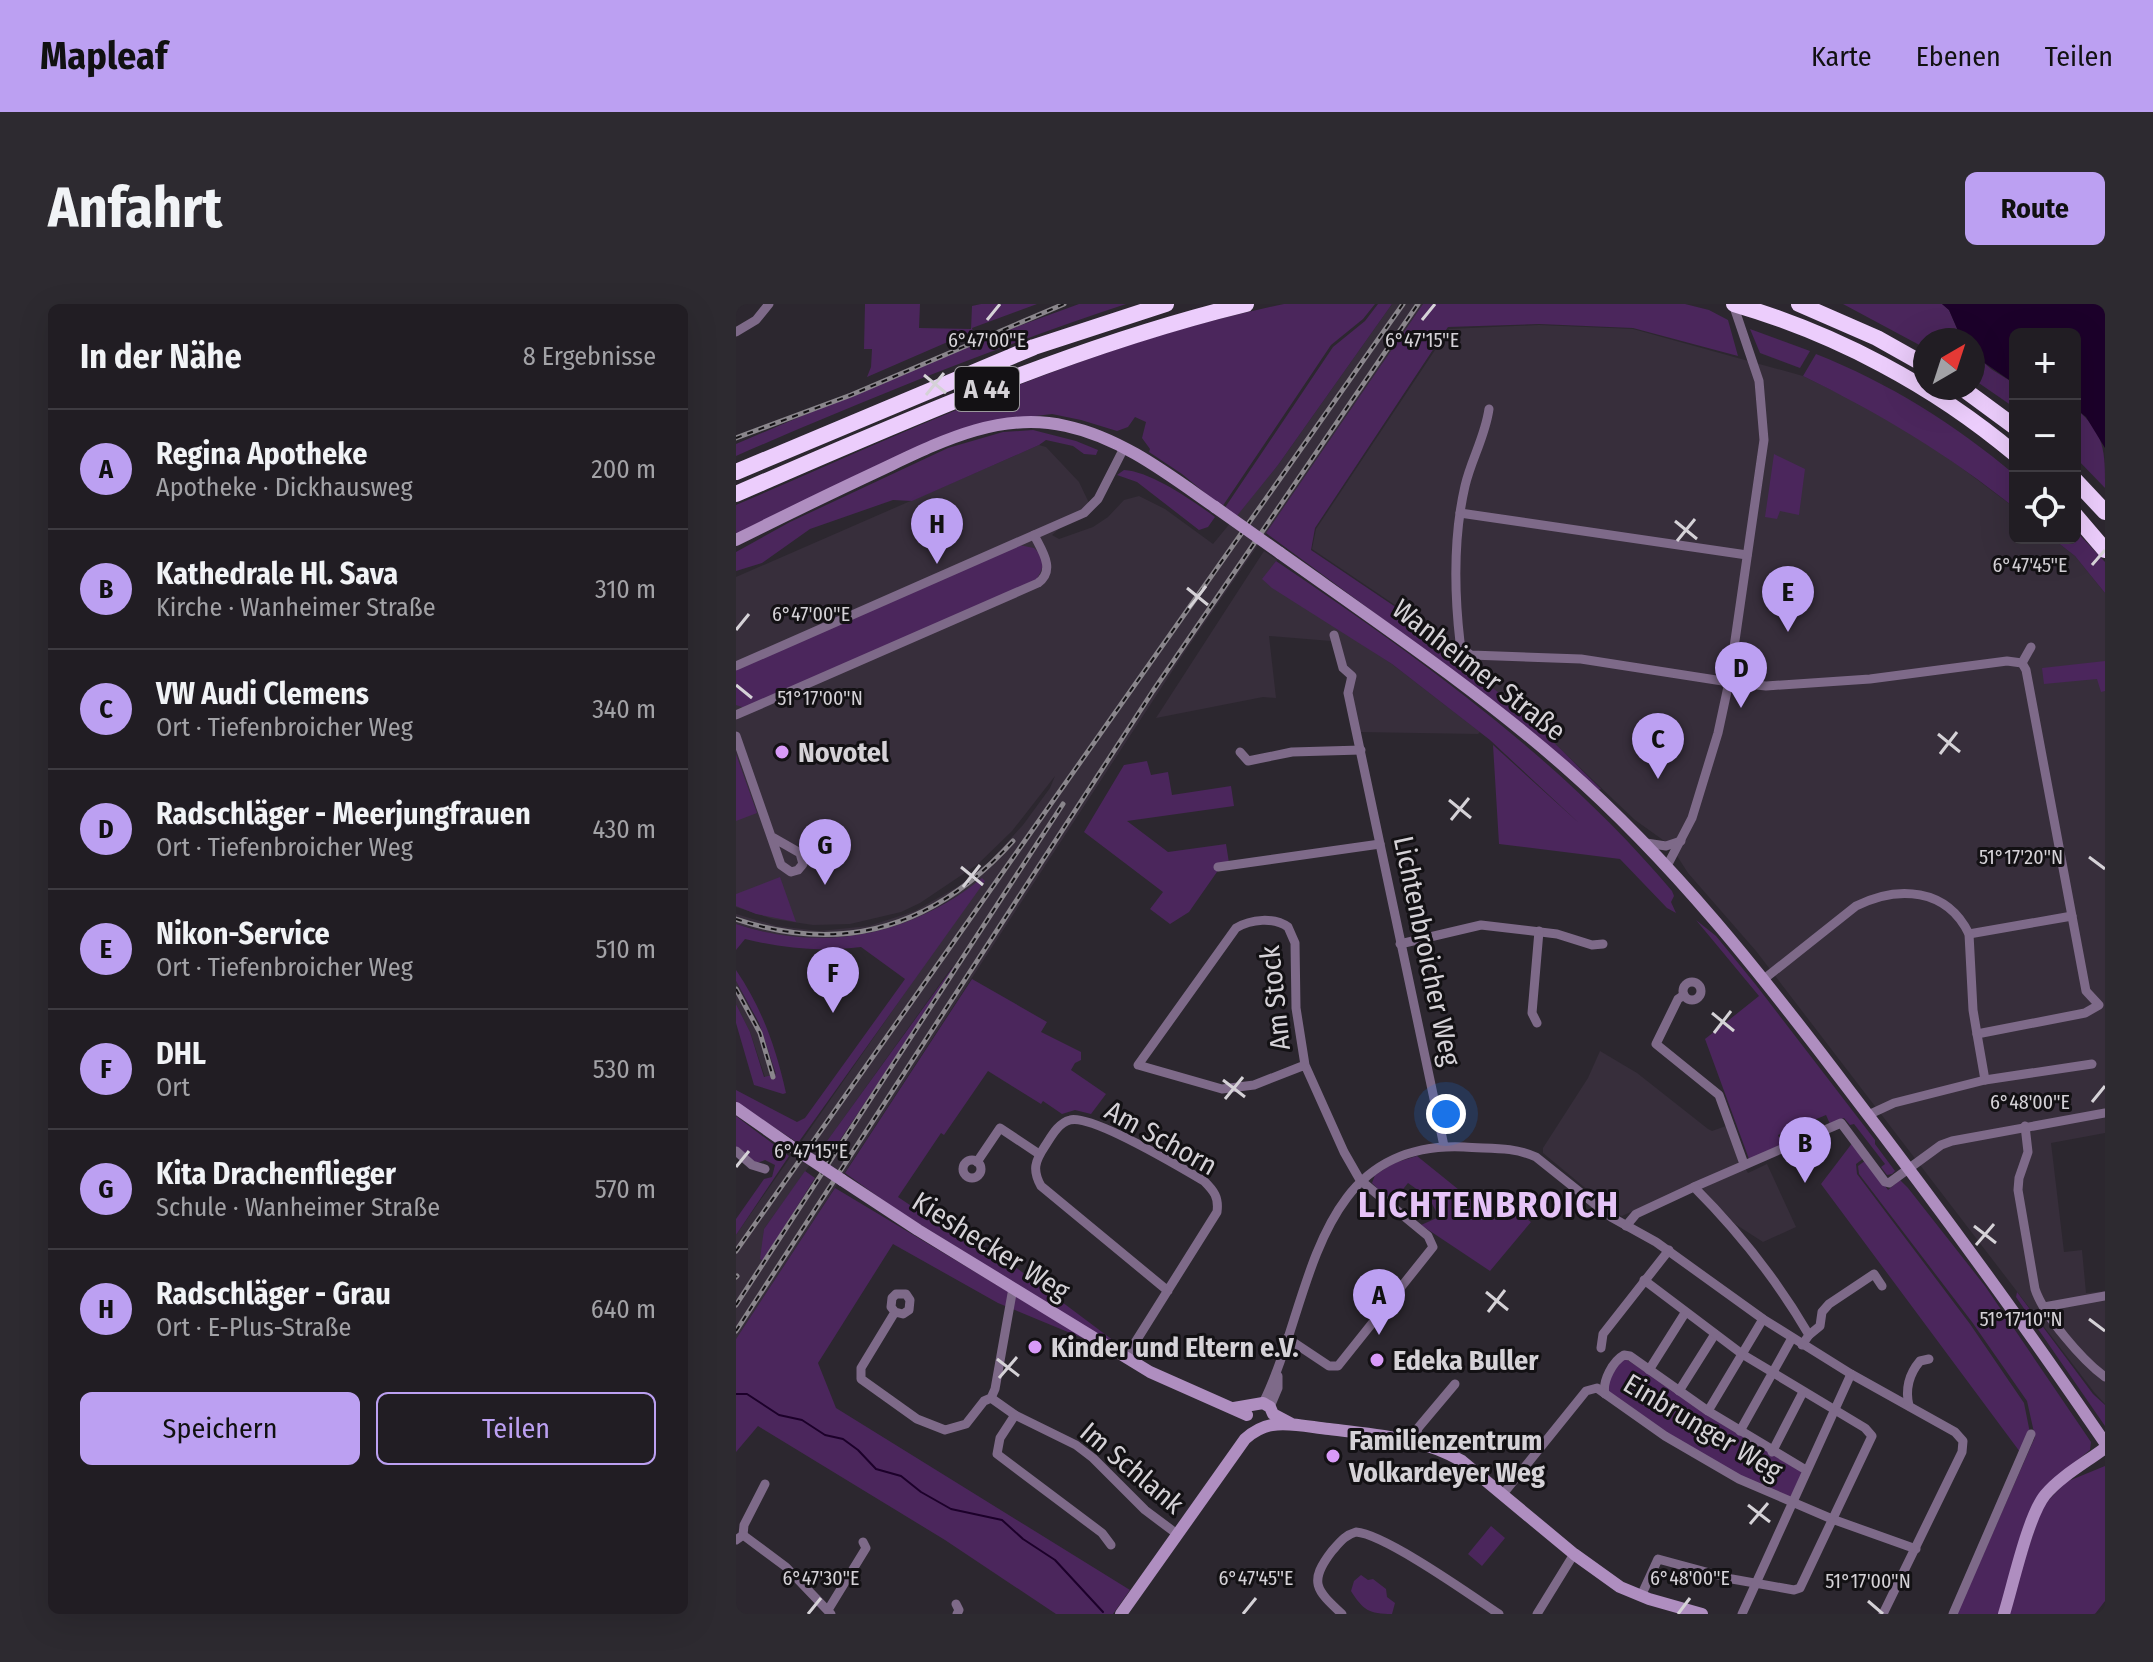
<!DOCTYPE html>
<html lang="de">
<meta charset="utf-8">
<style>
body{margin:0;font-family:"Fira Sans Condensed",sans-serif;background:#2d2a30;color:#f1f3f6}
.controls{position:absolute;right:24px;top:24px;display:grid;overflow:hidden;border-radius:12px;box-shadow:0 8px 32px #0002}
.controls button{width:72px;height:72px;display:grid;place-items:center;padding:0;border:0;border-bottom:2px solid #3e3b41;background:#211d23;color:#f1f3f6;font:40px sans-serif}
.compass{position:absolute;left:1177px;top:24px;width:72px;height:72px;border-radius:50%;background:#211d23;box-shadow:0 8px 32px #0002;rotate:39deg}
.you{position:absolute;left:710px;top:810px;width:28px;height:28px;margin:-20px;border:6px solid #fff;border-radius:50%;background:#1a73e8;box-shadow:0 0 0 12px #1a73e833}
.badge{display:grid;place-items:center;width:52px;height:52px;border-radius:50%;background:#bca0f2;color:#111;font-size:26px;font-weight:700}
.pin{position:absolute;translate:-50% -66px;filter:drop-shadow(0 2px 4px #0008)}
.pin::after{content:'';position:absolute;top:42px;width:28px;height:24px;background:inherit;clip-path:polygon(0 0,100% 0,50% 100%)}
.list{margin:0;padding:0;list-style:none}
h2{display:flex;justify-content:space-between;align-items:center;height:104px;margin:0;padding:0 32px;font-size:34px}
h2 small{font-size:26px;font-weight:400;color:#a2a2a6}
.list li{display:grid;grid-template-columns:52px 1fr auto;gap:24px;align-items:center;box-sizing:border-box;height:120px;padding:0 32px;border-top:2px solid #3e3b41}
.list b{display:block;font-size:30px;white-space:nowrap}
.list p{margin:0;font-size:26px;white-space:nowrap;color:#a2a2a6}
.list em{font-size:26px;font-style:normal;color:#a2a2a6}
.actions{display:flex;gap:16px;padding:24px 32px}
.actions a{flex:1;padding:18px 0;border:2px solid #bca0f2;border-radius:12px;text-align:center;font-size:28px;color:#bca0f2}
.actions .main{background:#bca0f2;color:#111}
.icon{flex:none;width:44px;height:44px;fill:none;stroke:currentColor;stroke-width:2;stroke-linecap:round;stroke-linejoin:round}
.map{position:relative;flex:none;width:1369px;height:1310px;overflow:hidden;border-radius:12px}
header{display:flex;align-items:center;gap:48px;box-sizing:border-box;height:112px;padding:0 40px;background:#bca0f2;color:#111}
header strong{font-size:38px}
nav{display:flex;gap:44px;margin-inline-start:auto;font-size:28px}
.intro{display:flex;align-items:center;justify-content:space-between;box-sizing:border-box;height:192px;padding:0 48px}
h1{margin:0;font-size:56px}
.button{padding:20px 36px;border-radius:12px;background:#bca0f2;color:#111;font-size:28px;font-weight:700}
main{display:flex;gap:48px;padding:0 48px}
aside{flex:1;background:#211d23;border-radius:12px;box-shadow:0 8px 32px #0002}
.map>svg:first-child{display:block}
.built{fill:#372e3b;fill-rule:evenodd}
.green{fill:#4b265c}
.water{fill:#1c002a}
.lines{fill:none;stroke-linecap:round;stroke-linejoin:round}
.stream{stroke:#1c002a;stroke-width:2}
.street{stroke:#7e6a89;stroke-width:9}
.secondary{stroke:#af8ec0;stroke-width:12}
.highway{stroke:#eccdfc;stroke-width:16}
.rail-casing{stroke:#8a868c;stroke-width:5}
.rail{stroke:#131114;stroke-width:2;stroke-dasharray:6;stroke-linecap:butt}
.secondary-bridge{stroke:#af8ec0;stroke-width:12}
.ticks{fill:none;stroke:#d5d2d7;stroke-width:3}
.poi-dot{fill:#d89af8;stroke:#131114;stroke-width:3}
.labels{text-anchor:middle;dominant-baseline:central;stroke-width:6;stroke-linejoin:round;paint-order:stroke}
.shield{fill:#131114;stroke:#9b989c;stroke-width:2}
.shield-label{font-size:26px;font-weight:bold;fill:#d5d2d7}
.street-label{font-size:28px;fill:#d5d2d7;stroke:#131114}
.poi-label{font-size:28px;font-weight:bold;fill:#d5d2d7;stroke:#131114;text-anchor:start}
.district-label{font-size:36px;font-weight:bold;letter-spacing:2px;fill:#e5c3f7;stroke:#131114}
.ticks-label{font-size:20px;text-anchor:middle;fill:#d5d2d7;stroke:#131114;stroke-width:6;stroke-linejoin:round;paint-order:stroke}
</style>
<header>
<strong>Mapleaf</strong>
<nav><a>Karte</a><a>Ebenen</a><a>Teilen</a></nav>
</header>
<div class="intro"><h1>Anfahrt</h1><a class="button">Route</a></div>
<main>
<aside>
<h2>In der Nähe<small>8 Ergebnisse</small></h2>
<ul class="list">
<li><span class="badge">A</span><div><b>Regina Apotheke</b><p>Apotheke · Dickhausweg</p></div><em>200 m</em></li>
<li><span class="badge">B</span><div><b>Kathedrale Hl. Sava</b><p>Kirche · Wanheimer Straße</p></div><em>310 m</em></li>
<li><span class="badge">C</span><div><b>VW Audi Clemens</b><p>Ort · Tiefenbroicher Weg</p></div><em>340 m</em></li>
<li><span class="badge">D</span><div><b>Radschläger - Meerjungfrauen</b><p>Ort · Tiefenbroicher Weg</p></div><em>430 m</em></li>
<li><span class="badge">E</span><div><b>Nikon-Service</b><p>Ort · Tiefenbroicher Weg</p></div><em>510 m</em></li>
<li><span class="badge">F</span><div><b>DHL</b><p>Ort</p></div><em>530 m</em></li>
<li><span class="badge">G</span><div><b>Kita Drachenflieger</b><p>Schule · Wanheimer Straße</p></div><em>570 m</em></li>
<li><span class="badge">H</span><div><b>Radschläger - Grau</b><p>Ort · E-Plus-Straße</p></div><em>640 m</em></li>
</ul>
<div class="actions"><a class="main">Speichern</a><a>Teilen</a></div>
</aside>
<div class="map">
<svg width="1369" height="1310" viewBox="0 0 1369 1310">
<rect width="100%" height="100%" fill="#2c272f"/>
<g class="built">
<path d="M656 0H687L450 346 0 1035V931L196 650 230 587 177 617 156 624 117 632 77 635 43 632 0 620V610L41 622 83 627 133 622 179 607 223 582 253 558 287 521 314 484 319 472 276 527 242 560 184 599 165 608 114 620 77 621 37 615 0 603V273L303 141 310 143 343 178 353 199 316 231 323 235 357 223 372 213 388 196 403 192 429 205 477 240 542 161ZM216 663 218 664 26 956 28 925Z"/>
<path d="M803 21 897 25 1067 72 1123 99 1195 141 1279 204V234H1316L1339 252 1369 289V829L1315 839 1328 948 1346 946 1350 989 1369 987V1100L1358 1088 1020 647 952 569 934 541 899 516 797 419 736 367 714 357V338L576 245 580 225 713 25Z"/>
<path d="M528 247 541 256 527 275 656 360 744 428 742 430 623 428 602 340 595 337 533 332 540 394 527 393 420 414Z"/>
<path d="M0 677 28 731 40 771 37 773H29L14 728 0 700Z"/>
<path d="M864 747 901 769 972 825 976 827 990 822 1003 857 1001 860 886 912 882 911 807 849V844L852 774Z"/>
<path d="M1031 860 1060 923 1027 938 999 920 966 884 1009 864 1012 869Z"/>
</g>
<g class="green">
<path d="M129 0H184L183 24 235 25 236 2 245 0H301L236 24 237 27 131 73 135 63 136 45H128Z"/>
<path d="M343 0H390C257 44 128 96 0 152V140L239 38Z"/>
<path d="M548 0H639L627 15 595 41 486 203 446 170 413 148 414 145 406 134 410 118 399 113 392 123 381 127 345 116 316 110 261 117 0 231V201C179 124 356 39 548 0Z"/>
<path d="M642 0H656L542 161 500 213 488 205 597 43 629 17Z"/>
<path d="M687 0H949L973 6 992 16 1002 52 897 24 803 20 712 23 579 224 575 246 713 339V357C769 383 820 442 865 485L862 486 655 321 530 229Z"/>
<path d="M1107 0H1206L1213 6 1226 36H1189V44Z"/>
<path d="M1014 25 1074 47 1064 64 1024 49Z"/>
<path d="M1237 49 1255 65 1279 80V104L1237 75Z"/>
<path d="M1080 50C1153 79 1219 120 1279 171V204C1213 151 1143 109 1067 72Z"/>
<path d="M1339 104C1369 129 1369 147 1369 184L1339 153Z"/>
<path d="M297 126 340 137 362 146 360 151 348 150 337 142 310 136 303 141 176 197 157 196 74 225 26 259 0 267V248L54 218 212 144 267 128Z"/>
<path d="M1038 150 1069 165 1063 211 1044 207 1041 215 1029 213Z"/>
<path d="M388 166C414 167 459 198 479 213L472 223 463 226 401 178 381 171Z"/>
<path d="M1339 226 1369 258V289L1339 252 1316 234H1339Z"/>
<path d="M283 241 298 244C310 255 308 265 299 277L9 404 0 401V365Z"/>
<path d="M540 257C682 353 825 455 936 587L938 592 935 598 940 609 931 604 884 555 763 540 757 441 844 520 754 436 656 360 536 284 526 275Z"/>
<path d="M1369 357V387L1365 388 1361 375 1308 380 1306 364Z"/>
<path d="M0 450 21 509 0 517Z"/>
<path d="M411 457 415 471 432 468 436 491 495 482 498 502 391 517 432 548 490 540 493 559 483 565 453 608 434 620 414 605 427 588 348 528 388 461Z"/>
<path d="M44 573 60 618 20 610 0 602V590Z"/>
<path d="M246 574 249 577 62 839 0 798V786L61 818 69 814 169 675 125 643C85 648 49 645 9 635L0 646V620C87 649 174 632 246 574Z"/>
<path d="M960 616 980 632 1020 681 1139 836V840L1159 867 1156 870 1151 871 1145 863 1149 860 1118 820 1114 821 1108 814 1094 820 1090 811 1042 831 1046 841 1013 855 969 735 1023 692Z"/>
<path d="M217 663 219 664 92 854 83 848Z"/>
<path d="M0 666C26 704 40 744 50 789L47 790 18 781 0 719V700L14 728 28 773 40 770 23 719 0 677Z"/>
<path d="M236 675 311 718 305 728 345 748V756L339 759 335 766 370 790 355 810 339 806 326 810 307 797 305 800 252 767 208 831 205 829 162 893 202 920 258 947 386 1043 385 1046 158 904 109 869Z"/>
<path d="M0 812 53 852 0 931V915L28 875 36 873 39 861 29 856 21 859 0 845Z"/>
<path d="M1117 838 1128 854 1120 860 1121 870 1234 1020 1288 1099 1294 1129 1284 1148 1085 880Z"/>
<path d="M681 852 738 898 756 903 764 894 795 918 754 967 685 921 703 913 693 894 672 879 656 899 636 879 639 871 658 859Z"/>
<path d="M1130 856 1152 886 1164 876 1172 884 1249 982 1355 1138 1354 1146 1313 1179 1263 1310H1221L1299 1133 1291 1097 1236 1018 1123 870 1122 862Z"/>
<path d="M69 867 79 874 27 957 24 955 28 925Z"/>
<path d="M99 884 356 1038 262 999 157 940 82 1059 100 1104 394 1286 377 1310H320L209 1236 22 1122 0 1148V1035Z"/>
<path d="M1281 988 1357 1090 1369 1101V1122L1280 993Z"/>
<path d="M885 1052 1064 1166 1066 1171 1056 1194 1031 1189 869 1091 868 1081Z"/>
<path d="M1369 1162V1297L1359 1310H1271L1306 1203 1330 1178Z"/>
<path d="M755 1222 769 1234 746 1262 732 1250Z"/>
<path d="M625 1271 632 1276 637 1275 650 1285 651 1293 659 1299 656 1310C633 1310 627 1306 615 1287L618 1277Z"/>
</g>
<path class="water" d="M1206 0H1369V144L1350 113 1339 104V30H1279V80L1240 53 1237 49V36H1226L1213 6Z"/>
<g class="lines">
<path class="stream" d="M0 1090H11L43 1111 66 1116 89 1131 107 1135 122 1146 140 1165 165 1172 185 1188 215 1205 266 1216 287 1235 319 1256 367 1308"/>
<g class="street">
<path d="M0 28 20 16 33 0"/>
<path d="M753 105C749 133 735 156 729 182 717 234 718 286 724 338L726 345 735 351 845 355 993 378 1030 382 1134 375 1271 357 1286 359"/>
<path d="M724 209 1011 251"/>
<path d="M598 331 607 364 616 372 612 389 708 842"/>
<path d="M1286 359 1295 343"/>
<path d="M0 362 348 209 362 195 388 144"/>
<path d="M0 411 302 279C320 266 306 247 298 231"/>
<path d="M0 432 45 561 55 568 62 566 67 560 64 549 36 533"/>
<path d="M504 448 512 457 556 448 625 446"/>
<path d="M910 539 930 542 945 537"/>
<path d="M931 562 956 514 982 429 993 378 1028 136 1023 77 997 0"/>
<path d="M482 563 644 540"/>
<path d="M1233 630 1336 612"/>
<path d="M664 640 745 621 821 630 856 641 867 640"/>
<path d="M1028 675 1120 602C1162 581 1211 584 1233 630L1237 706 1241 730"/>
<circle cx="956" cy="687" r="9"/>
<path d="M948 691 942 695 920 740 983 791 1008 860"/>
<path d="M801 719 796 709 803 627"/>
<path d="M1249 776 1241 730 1349 709 1363 701 1350 687 1290 366 1286 359"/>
<path d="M1132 811 1158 799 1249 776 1356 760"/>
<path d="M1289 822 1292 848 1283 874 1282 886 1299 985C1308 1012 1346 1056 1369 1073"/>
<path d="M0 847 16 861 29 865"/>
<circle cx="236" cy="865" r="9"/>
<path d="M241 858 264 824 303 850"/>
<path d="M958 883 1105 819 1149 878 1153 879 1205 841 1216 837 1369 809"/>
<path d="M890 922 900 910 958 883C1003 928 1041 976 1073 1031L1066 1041"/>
<path d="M1308 1003 1369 992"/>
<path d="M159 1008 167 1010 173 1006 174 996 170 990H160L156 994 155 1003 159 1008 125 1064V1075L181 1115 209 1126 230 1120 248 1097 255 1094 259 1085 277 984"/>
<path d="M1073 1031 1084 1022 1086 1008 1093 1000 1138 970 1146 982"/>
<path d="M551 1034 593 1062H602L697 943 692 932 624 876 608 848 569 761 560 704 559 639 552 623C538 613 515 615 500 624L402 761 486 785 518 781 569 761"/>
<path d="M865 1044 867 1030 933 946"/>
<path d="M390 1053 481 908C483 893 478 887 468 877 446 864 355 810 334 816 322 819 315 833 309 842 299 857 296 866 305 882L432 987"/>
<path d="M913 1066 949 1009"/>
<path d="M943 1087 979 1030"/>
<path d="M869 1090C866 1077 877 1057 888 1051L894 1052 972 1107 1070 1166"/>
<path d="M255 1094 279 1111 340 1141 357 1154 409 1206 441 1230"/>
<path d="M527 1099C577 998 575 836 728 843 753 845 776 842 800 853L875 913 920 938 1027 1015 1115 1070 1219 1128 1227 1137 1226 1148 1147 1310"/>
<path d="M1173 1102C1169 1085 1173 1070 1184 1057L1193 1055"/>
<path d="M534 1103 542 1084V1072"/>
<path d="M972 1107 1027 1015"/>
<path d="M279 1111 264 1134 261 1150 366 1229 375 1241"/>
<path d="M1004 1127 1056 1034"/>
<path d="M679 1137 682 1124 719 1080"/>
<path d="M1036 1148 1067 1088"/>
<path d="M767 1190 850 1087 861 1084 929 1132 1003 1175 1096 1215 1180 1245"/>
<path d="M7 1231 50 1263 95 1310"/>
<path d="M0 1236 7 1231 8 1221 29 1180"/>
<path d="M905 1292 922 1255 996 1275 1058 1286 1064 1284 1136 1132 1129 1124 1006 1050 908 976"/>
<path d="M220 1300 223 1306 221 1310"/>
<path d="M92 1306 130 1244 127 1238"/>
<path d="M606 1310C580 1286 572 1278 596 1247 604 1238 609 1231 620 1228 649 1230 736 1292 763 1310"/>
<path d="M801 1310 838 1250"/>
<path d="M1006 1310 1115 1070"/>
<path d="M1217 1310 1295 1130"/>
</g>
<g class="secondary">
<path d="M0 236C46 213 91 191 138 169 198 141 261 106 330 122 386 134 433 171 479 203"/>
<path d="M544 249C641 318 740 385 829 463 938 559 1026 671 1113 786 1201 901 1287 1018 1369 1139"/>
<path d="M0 804 53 841"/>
<path d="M106 876 182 926 414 1068 511 1111"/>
<path d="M498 1104 527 1099 534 1103 537 1110 554 1119"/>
<path d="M385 1310 509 1135C517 1128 525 1123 536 1121 554 1118 574 1123 593 1125 639 1131 685 1133 726 1157L838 1250 884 1283 913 1295 966 1310"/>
<path d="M1268 1310C1277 1281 1292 1212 1309 1191 1325 1172 1349 1159 1369 1144"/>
</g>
<g class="highway">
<path d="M998 0C1100 30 1197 81 1279 150"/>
<path d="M1063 0 1141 34 1189 61"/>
<path d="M1226 84 1279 123"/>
<path d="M0 168 298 43 430 0"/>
<path d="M1339 176 1369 208"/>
<path d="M0 190C166 118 333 43 510 0"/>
<path d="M1339 211 1369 246"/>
</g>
<defs>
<g id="rail">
<path d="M0 134 115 91 328 0"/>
<path d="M0 615C109 652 201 621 277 537"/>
<path d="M0 685 24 729 37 773"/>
<path d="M0 947 667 0"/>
<path d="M0 973 1 972"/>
<path d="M0 1001 327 500"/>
<path d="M0 1027 417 387 682 0"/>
</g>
</defs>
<use href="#rail" class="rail-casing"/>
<use href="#rail" class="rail"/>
<g class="secondary-bridge">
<path d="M479 203 544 249"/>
<path d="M53 841 106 876"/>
</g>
</g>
<path class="ticks" d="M251 16 264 0M686 16 699 0M188 71 210 89M190 91 208 69M939 217 961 235M941 237 959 215M1356 261 1369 246M451 284 472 301M453 304 470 282M0 326 13 310M0 381 16 394M1202 430 1224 448M1204 450 1221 428M713 496 735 514M715 516 733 494M1353 553 1369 565M225 563 247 581M227 583 244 561M976 709 998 727M978 729 995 707M487 776 509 793M489 795 507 773M1356 798 1369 782M0 863 13 847M1238 922 1260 939M1240 941 1258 920M750 988 772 1006M752 1008 769 986M1353 1015 1369 1027M261 1055 283 1072M263 1074 281 1053M1012 1201 1034 1218M1014 1220 1032 1199M1132 1297 1147 1310M72 1310 85 1294M507 1310 520 1294M942 1310 954 1294"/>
<g class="poi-dot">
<circle cx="46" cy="448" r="8"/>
<circle cx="299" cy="1043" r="8"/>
<circle cx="641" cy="1056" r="8"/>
<circle cx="597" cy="1152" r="8"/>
</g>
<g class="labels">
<rect class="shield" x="219" y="63" width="64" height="44" rx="6"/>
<g class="shield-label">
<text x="251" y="85">A 44</text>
</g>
<g class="street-label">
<text transform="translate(743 366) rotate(38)">Wanheimer Straße</text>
<text transform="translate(691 647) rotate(78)">Lichtenbroicher Weg</text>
<text transform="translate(539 694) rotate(-96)">Am Stock</text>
<text transform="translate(425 834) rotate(29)">Am Schorn</text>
<text transform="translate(255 942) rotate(32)">Kieshecker Weg</text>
<text transform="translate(967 1123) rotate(31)">Einbrunger Weg</text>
<text transform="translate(396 1164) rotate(40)">Im Schlank</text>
</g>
<g class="poi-label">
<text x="62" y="448">Novotel</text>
<text x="315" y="1043">Kinder und Eltern e.V.</text>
<text x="657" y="1056">Edeka Buller</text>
<text x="613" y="1136">Familienzentrum<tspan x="613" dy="32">Volkardeyer Weg</tspan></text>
</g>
<g class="district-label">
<text x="753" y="901">LICHTENBROICH</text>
</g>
</g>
<g class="ticks-label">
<text x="251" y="43">6°47'00"E</text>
<text x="686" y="43">6°47'15"E</text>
<text x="1294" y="268">6°47'45"E</text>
<text x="75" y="317">6°47'00"E</text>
<text x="84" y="401">51°17'00"N</text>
<text x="1285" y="560">51°17'20"N</text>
<text x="1294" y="805">6°48'00"E</text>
<text x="75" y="854">6°47'15"E</text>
<text x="1285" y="1022">51°17'10"N</text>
<text x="85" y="1281">6°47'30"E</text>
<text x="520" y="1281">6°47'45"E</text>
<text x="954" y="1281">6°48'00"E</text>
<text x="1132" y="1284">51°17'00"N</text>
</g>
</svg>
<div class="controls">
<button>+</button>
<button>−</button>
<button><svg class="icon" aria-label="locate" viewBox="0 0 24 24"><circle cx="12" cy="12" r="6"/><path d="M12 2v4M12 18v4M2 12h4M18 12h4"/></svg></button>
</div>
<svg class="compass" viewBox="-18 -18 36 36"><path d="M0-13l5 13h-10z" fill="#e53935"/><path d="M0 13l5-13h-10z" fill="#a2a2a6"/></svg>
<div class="you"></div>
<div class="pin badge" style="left:643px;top:1031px">A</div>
<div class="pin badge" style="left:1069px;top:879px">B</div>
<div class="pin badge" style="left:922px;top:475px">C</div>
<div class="pin badge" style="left:1005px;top:404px">D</div>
<div class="pin badge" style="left:1052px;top:328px">E</div>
<div class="pin badge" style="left:97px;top:709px">F</div>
<div class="pin badge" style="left:89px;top:581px">G</div>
<div class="pin badge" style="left:201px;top:260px">H</div>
</div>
</main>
